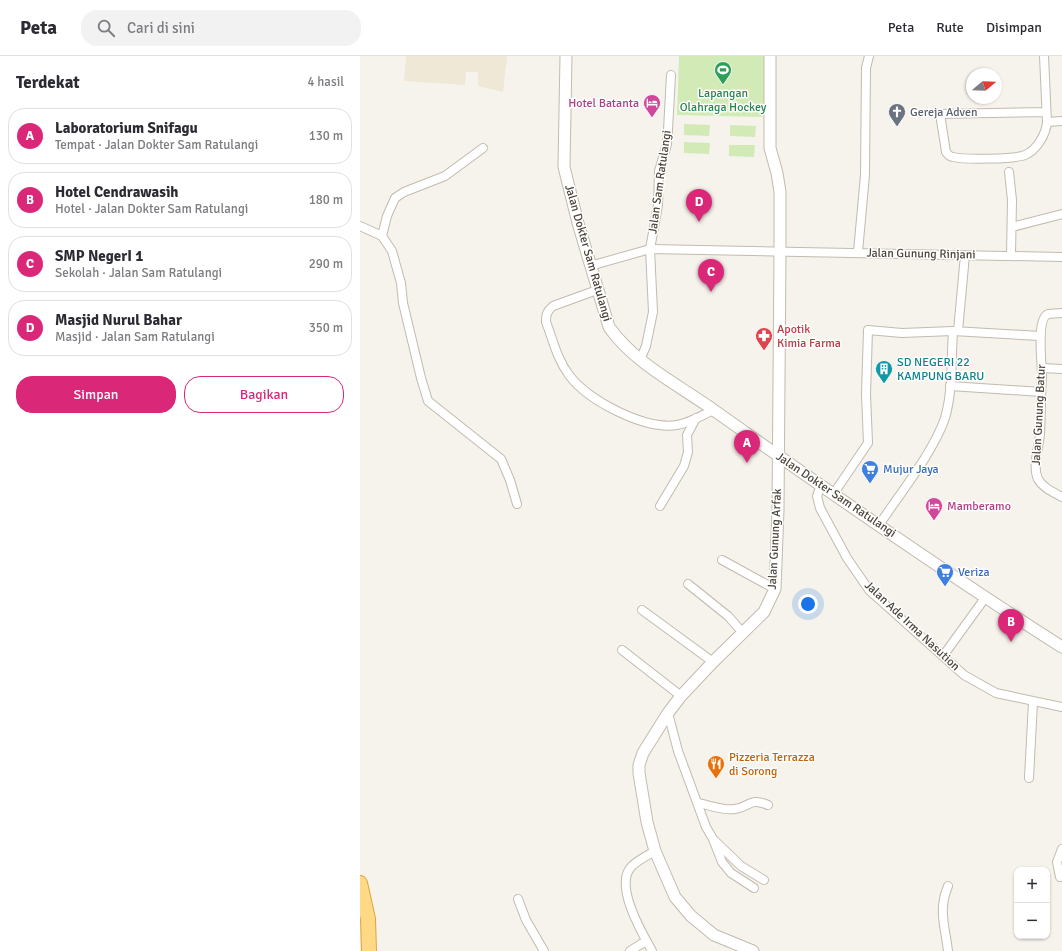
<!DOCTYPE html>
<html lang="id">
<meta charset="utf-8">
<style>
body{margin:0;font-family:Signika,sans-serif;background:#f2f2f3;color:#2b2b33}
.controls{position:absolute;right:12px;bottom:12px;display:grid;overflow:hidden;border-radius:8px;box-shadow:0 1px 3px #0004}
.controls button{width:36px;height:36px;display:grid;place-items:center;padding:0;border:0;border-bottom:1px solid #e1e1e2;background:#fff;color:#2b2b33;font:20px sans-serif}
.compass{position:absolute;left:606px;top:12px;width:36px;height:36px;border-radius:50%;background:#fff;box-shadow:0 1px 3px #0004;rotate:71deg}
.you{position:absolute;left:448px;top:548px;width:14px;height:14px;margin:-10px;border:3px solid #fff;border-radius:50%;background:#1a73e8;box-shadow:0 0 0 6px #1a73e833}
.badge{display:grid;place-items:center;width:26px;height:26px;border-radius:50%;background:#db2777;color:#fff;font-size:13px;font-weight:700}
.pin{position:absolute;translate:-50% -33px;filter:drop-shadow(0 1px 2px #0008)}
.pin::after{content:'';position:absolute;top:21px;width:14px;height:12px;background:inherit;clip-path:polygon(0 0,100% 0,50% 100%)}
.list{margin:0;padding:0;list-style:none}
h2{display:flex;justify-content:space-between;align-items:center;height:52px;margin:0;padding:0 16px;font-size:17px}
h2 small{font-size:13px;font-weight:400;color:#7c7c81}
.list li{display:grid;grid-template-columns:26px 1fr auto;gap:12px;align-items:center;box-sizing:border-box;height:56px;margin:0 8px 8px;padding:0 8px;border:1px solid #e1e1e2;border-radius:16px}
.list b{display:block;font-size:15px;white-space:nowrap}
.list p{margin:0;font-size:13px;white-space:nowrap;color:#7c7c81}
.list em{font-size:13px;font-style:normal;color:#7c7c81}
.actions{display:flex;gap:8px;padding:12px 16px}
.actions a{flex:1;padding:9px 0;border:1px solid #db2777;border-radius:16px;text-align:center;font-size:14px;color:#db2777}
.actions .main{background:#db2777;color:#fff}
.icon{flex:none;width:22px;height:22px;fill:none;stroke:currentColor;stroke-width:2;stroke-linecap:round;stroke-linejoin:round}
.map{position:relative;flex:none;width:702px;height:895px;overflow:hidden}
header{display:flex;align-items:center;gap:24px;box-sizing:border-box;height:56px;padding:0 20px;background:#fff;border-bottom:1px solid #e1e1e2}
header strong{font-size:19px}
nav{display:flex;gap:22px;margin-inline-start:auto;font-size:14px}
.search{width:280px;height:36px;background:#f2f2f3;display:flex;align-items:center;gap:10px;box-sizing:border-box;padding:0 14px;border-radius:16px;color:#7c7c81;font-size:15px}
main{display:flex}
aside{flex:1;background:#fff}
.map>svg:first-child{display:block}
.education{fill:#efe8d6}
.green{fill:#d2eab5}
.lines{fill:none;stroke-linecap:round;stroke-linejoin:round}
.minor-casing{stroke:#c2bbae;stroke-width:10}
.tertiary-casing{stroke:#c2bbae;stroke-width:13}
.trunk-casing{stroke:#e0a43c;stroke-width:16}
.minor{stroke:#fff;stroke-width:8}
.tertiary{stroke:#fff;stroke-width:11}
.trunk{stroke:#ffd985;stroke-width:14}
.labels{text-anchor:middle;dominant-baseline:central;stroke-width:3;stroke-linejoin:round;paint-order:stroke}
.leisure-label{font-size:12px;fill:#27864d;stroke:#fff}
.hotel-label{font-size:12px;fill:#b23c85;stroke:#fff;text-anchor:end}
.worship-label{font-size:12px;fill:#5b616d;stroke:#fff;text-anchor:start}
.street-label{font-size:12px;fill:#4b4439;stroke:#fff}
.health-label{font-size:12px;fill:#be3a42;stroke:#fff;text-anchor:start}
.culture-label{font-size:12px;fill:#0d838f;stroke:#fff;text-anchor:start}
.shop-label{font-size:12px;fill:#366cbe;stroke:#fff;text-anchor:start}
.food-label{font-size:12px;fill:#c56008;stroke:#fff;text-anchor:start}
</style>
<header>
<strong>Peta</strong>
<div class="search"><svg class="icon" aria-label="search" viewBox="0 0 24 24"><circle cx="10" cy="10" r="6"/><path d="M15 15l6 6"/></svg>Cari di sini</div>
<nav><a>Peta</a><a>Rute</a><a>Disimpan</a></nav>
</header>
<main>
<aside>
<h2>Terdekat<small>4 hasil</small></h2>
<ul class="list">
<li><span class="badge">A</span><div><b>Laboratorium Snifagu</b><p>Tempat · Jalan Dokter Sam Ratulangi</p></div><em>130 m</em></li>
<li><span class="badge">B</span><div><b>Hotel Cendrawasih</b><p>Hotel · Jalan Dokter Sam Ratulangi</p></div><em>180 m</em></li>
<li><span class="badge">C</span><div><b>SMP NegerI 1</b><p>Sekolah · Jalan Sam Ratulangi</p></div><em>290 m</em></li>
<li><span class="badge">D</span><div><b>Masjid Nurul Bahar</b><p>Masjid · Jalan Sam Ratulangi</p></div><em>350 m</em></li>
</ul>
<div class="actions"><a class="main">Simpan</a><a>Bagikan</a></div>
</aside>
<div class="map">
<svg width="702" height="895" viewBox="0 0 702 895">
<rect width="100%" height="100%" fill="#f6f3ec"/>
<path class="education" d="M46 0H147L143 36 118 30V16H106L105 29 44 25Z"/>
<g class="green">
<path d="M319 0H407V61L317 59Z"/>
<path d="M324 68 350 69 349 80 324 79Z"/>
<path d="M370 69 396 70 395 81 370 80Z"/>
<path d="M324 86 350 87 349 98 324 97Z"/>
<path d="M369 89H395L394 101 369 100Z"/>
</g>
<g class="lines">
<defs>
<g id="minor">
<path d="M684 0 687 66C686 78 677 94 665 99 655 103 605 104 593 101 590 101 588 99 586 96L580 58 686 56"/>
<path d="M687 66 702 65"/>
<path d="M649 116 652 144 651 199"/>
<path d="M0 170 22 180 32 195 41 227 43 247 61 322 68 345 141 403 150 424 157 448"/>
<path d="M652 171 702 158"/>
<path d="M22 180 27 160 35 142 44 136 85 120 123 92"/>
<path d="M498 196 505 119 506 12 509 0"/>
<path d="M230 210 290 193 702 201"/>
<path d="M237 234 193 250C187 255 186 258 186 266 193 284 197 303 209 319 228 345 285 374 317 369 330 367 342 359 354 354"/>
<path d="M702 257 688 258C676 263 682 307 682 319 681 339 681 358 680 378 679 391 672 410 678 423 683 432 693 436 702 441"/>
<path d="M598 275 605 199"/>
<path d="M280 304 286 290 293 256 290 193 298 149 299 115 307 88 308 74 311 19"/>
<path d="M682 312 702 313"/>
<path d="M590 330 681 336"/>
<path d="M461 429 457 440 460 452 487 502 509 534 604 619 636 637 702 651"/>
<path d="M474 437 508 387 506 338 508 274 542 277 593 275 680 280"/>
<path d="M300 450 324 410 328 396 327 379 336 362"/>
<path d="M519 469C539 439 574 395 585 362 593 335 591 303 593 275"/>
<path d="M362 504 415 533"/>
<path d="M328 528 368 560 383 577"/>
<path d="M282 554 353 606"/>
<path d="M262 594 321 640"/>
<path d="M583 600 625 542"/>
<path d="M308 657 318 695 346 771 353 783 362 806 371 817 394 832"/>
<path d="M669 722 673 646"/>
<path d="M338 747C349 749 364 755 375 753 391 751 388 741 408 749"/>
<path d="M355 785 381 810 404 824"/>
<path d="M700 821 697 806 702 793"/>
<path d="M158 843 166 864 184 895"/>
<path d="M270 895 286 885"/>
<path d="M292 895C282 877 253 828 272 810 278 804 288 799 295 795"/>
<path d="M588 895C585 870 578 854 588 830"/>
</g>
<g id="tertiary">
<path d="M206 0 204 111 218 167 249 271C275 308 319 329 355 355 469 436 584 516 702 591"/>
<path d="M393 895 354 879 331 860 315 841 295 795 287 766 279 717V709L283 697 308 657 321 640 353 606 404 556 415 533 418 454 420 195V136L417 117 410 92V0"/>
</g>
<path id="trunk" d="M0 827 8 863 9 895"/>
</defs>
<use href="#minor" class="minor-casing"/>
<use href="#tertiary" class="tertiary-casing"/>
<use href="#trunk" class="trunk-casing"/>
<use href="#minor" class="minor"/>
<use href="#tertiary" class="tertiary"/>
<use href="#trunk" class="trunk"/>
</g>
<defs>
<symbol id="stadium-pin" viewBox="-11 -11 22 30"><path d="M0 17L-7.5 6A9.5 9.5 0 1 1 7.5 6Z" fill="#2e9e5b" stroke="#fff"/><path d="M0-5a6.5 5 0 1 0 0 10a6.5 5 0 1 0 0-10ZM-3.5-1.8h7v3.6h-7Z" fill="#fff"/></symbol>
<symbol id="hotel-pin" viewBox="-11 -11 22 30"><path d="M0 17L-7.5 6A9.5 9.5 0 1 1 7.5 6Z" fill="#d1479c" stroke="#fff"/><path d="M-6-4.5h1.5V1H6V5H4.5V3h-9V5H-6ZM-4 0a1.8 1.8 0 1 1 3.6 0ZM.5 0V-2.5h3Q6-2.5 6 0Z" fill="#fff"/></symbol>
<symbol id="church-pin" viewBox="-11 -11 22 30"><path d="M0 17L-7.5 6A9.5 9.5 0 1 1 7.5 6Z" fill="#6b7280" stroke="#fff"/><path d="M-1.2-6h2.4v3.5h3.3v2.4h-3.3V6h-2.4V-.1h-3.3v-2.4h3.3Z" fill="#fff"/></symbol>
<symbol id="pharmacy-pin" viewBox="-11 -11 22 30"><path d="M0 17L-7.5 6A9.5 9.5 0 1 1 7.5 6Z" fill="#e0444e" stroke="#fff"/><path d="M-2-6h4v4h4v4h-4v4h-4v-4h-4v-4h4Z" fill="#fff"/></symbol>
<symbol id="building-pin" viewBox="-11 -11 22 30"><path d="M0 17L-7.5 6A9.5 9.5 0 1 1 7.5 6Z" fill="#0f9aa8" stroke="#fff"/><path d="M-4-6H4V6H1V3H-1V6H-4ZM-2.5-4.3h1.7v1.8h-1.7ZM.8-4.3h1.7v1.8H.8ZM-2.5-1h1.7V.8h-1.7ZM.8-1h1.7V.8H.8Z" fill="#fff"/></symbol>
<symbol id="supermarket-pin" viewBox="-11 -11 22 30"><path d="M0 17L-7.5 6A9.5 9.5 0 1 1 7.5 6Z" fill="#3f7fe0" stroke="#fff"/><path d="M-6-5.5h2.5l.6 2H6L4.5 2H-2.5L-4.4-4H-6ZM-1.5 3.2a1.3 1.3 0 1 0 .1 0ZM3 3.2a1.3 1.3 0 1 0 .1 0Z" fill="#fff"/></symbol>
<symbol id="restaurant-pin" viewBox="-11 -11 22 30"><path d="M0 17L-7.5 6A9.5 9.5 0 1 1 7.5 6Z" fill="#e8710a" stroke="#fff"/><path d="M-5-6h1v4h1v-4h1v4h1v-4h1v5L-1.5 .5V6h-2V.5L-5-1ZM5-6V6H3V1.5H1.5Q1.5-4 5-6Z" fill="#fff"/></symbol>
</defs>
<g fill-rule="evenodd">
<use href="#stadium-pin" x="353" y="4" width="20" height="27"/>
<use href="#hotel-pin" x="282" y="37" width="20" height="27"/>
<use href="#church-pin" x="527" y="46" width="20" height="27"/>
<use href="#pharmacy-pin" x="394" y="270" width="20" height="27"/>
<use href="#building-pin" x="514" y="303" width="20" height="27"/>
<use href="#supermarket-pin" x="500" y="403" width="20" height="27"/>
<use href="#hotel-pin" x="564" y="440" width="20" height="27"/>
<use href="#supermarket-pin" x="575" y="506" width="20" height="27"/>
<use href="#restaurant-pin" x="346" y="698" width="20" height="27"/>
</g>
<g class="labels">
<g class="leisure-label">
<text x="363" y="37">Lapangan<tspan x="363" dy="14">Olahraga Hockey</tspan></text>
</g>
<g class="hotel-label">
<text x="279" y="47">Hotel Batanta</text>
<text x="587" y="450" text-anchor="start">Mamberamo</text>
</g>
<g class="worship-label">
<text x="550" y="56">Gereja Adven</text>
</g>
<g class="street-label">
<text transform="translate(300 126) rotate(-82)">Jalan Sam Ratulangi</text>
<text transform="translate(228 197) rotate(74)">Jalan Dokter Sam Ratulangi</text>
<text transform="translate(561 198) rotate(1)">Jalan Gunung Rinjani</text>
<text transform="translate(679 359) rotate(-87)">Jalan Gunung Batur</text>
<text transform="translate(476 439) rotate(34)">Jalan Dokter Sam Ratulangi</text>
<text transform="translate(415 483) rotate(-87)">Jalan Gunung Arfak</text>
<text transform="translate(552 570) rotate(43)">Jalan Ade Irma Nasution</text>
</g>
<g class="health-label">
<text x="417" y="273">Apotik<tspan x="417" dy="14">Kimia Farma</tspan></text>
</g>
<g class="culture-label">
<text x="537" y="306">SD NEGERI 22<tspan x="537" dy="14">KAMPUNG BARU</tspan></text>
</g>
<g class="shop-label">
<text x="523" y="413">Mujur Jaya</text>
<text x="598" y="516">Veriza</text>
</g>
<g class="food-label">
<text x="369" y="701">Pizzeria Terrazza<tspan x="369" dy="14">di Sorong</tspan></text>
</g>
</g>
</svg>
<div class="controls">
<button>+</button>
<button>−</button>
</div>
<svg class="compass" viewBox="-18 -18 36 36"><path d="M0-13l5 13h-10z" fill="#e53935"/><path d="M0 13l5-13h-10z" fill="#7c7c81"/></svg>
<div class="you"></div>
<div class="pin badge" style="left:387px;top:407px">A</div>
<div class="pin badge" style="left:651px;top:586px">B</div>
<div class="pin badge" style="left:351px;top:236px">C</div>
<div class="pin badge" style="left:339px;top:166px">D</div>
</div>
</main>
